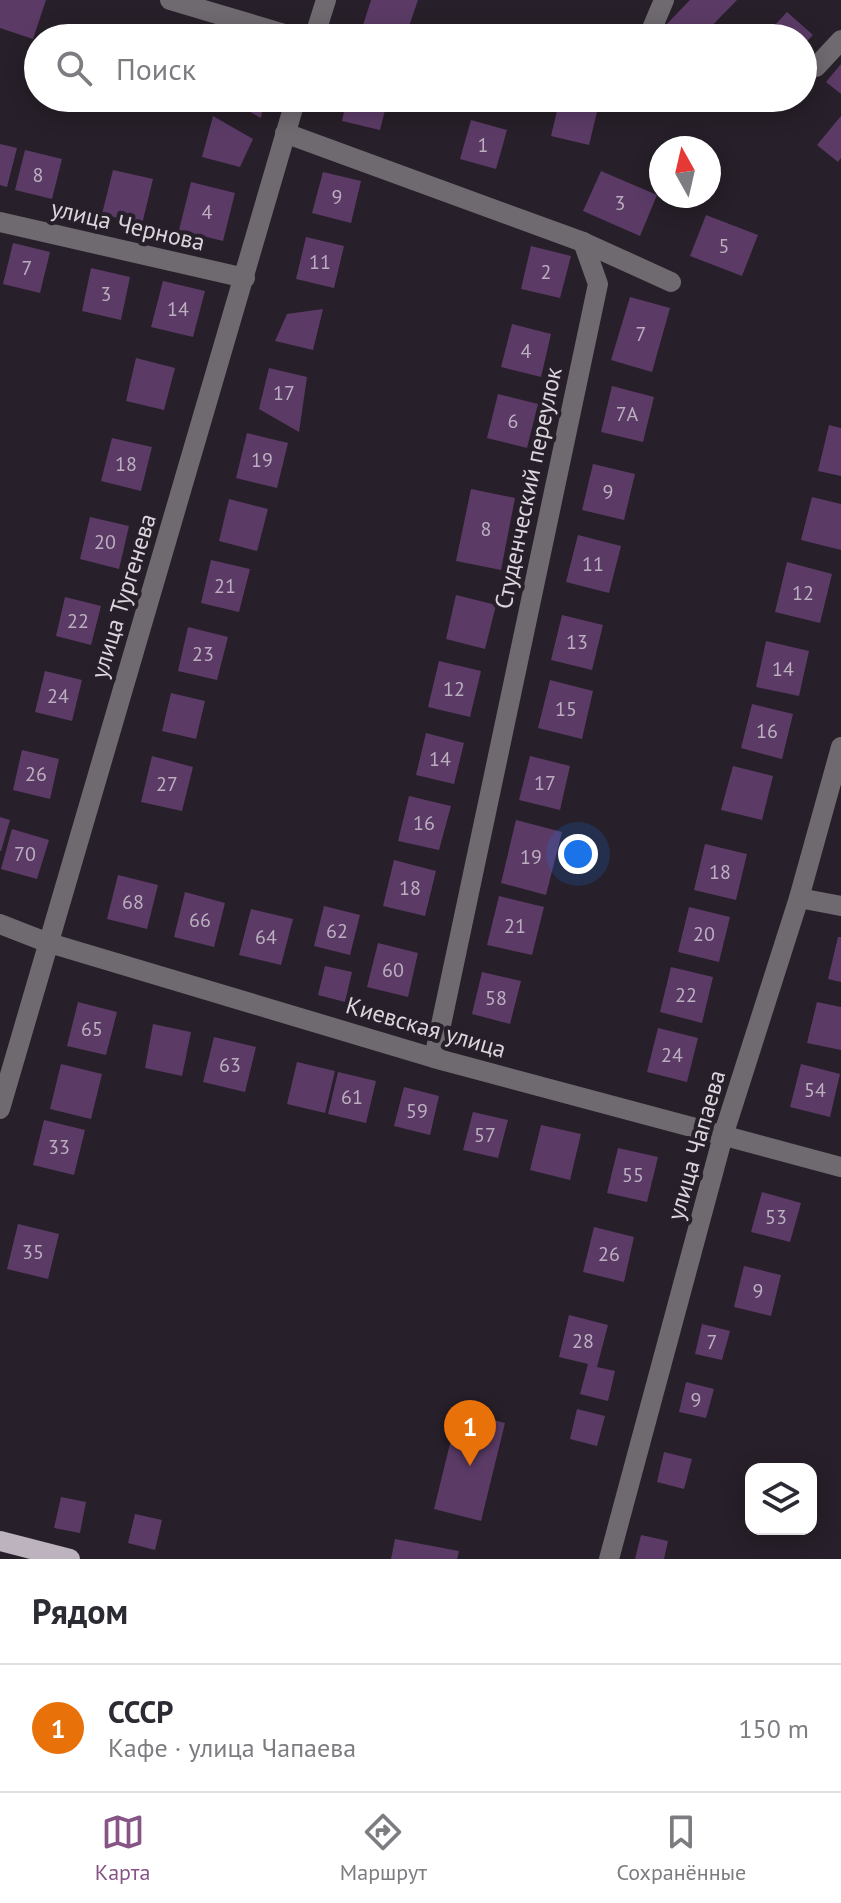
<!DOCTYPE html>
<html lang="ru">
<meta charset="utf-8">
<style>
body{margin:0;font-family:"PT Sans",sans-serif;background:#f7f7f7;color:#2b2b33}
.controls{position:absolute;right:24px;bottom:24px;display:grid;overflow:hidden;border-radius:16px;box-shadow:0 4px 20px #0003}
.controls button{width:72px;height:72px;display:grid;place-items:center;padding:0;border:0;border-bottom:2px solid #e1e1e2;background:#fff;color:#2b2b33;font:40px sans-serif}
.compass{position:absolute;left:649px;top:136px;width:72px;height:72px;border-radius:50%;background:#fff;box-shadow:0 4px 20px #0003;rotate:352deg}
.you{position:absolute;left:578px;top:854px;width:28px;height:28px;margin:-20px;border:6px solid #fff;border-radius:50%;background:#1a73e8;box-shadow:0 0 0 12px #1a73e833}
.badge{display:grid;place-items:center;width:52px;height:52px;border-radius:50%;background:#875585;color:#fff;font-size:26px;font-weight:700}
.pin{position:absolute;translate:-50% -66px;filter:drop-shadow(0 2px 4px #0008)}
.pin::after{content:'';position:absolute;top:42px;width:28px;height:24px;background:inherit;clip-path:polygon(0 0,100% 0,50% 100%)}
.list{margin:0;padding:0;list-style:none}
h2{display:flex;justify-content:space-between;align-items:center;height:104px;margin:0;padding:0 32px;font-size:34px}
h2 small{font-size:26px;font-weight:400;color:#7c7c81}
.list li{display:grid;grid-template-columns:52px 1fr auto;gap:24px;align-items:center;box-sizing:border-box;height:128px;padding:0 32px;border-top:2px solid #e1e1e2}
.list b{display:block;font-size:30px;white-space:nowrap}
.list p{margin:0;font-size:26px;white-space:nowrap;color:#7c7c81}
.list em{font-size:26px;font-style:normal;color:#7c7c81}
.icon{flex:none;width:44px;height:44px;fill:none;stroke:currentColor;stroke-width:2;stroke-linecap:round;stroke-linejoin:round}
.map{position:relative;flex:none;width:841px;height:1559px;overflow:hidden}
.search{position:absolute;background:#fff;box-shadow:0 4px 20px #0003;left:24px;right:24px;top:24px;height:88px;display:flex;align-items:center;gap:20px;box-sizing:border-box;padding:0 28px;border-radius:44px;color:#7c7c81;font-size:30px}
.sheet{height:232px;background:#fff}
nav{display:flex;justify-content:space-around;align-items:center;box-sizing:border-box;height:112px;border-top:2px solid #e1e1e2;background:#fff;font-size:22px;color:#7c7c81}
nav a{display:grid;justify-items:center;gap:4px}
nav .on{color:#875585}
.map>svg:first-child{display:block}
.building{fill:#5b3b66}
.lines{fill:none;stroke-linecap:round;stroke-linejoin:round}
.minor{stroke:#6f6a70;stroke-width:20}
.major{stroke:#bcb3be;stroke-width:20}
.labels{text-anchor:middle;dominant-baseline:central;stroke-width:8;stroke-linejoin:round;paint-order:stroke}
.number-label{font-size:20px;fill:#bbafbf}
.street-label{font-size:24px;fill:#dbd6dd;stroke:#271f29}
</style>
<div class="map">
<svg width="841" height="1559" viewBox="0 0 841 1559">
<rect width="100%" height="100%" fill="#271f29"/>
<g class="building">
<path d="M0 0H46L33 39 0 28Z"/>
<path d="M371 0H418L405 38H359Z"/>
<path d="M690 0H737L700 38H674L663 28Z"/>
<path d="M787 12 813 35 803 45V38H763Z"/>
<path d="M583 29 615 37V38H581Z"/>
<path d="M841 64V94L826 82Z"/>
<path d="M225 98H264L261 118Z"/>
<path d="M347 98H388L380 130 342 121Z"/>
<path d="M560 98 599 104 589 145 551 136Z"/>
<path d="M213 116 253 139 240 167 202 157Z"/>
<path d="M841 116V158L838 162 817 145Z"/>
<path d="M471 120 507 130 496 169 460 159Z"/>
<path d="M0 144 17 148 7 187 0 185Z"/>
<path d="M25 150 62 159 52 199 15 190Z"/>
<path d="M113 170 153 179 142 224 102 214Z"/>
<path d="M601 171 657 195 640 236 583 211Z"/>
<path d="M323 172 361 181 351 223 312 213Z"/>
<path d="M191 182 235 193 223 241 179 230Z"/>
<path d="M706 215 758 235 742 276 690 256Z"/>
<path d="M306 237 344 246 334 288 296 279Z"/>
<path d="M13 243 50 252 40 293 3 284Z"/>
<path d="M531 246 571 256 560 298 521 289Z"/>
<path d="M91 268 130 277 121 320 82 311Z"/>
<path d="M163 281 205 291 193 337 151 327Z"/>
<path d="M630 297 670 308 652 372 611 360Z"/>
<path d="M323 309 313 350 275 341 287 314Z"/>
<path d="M512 324 551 334 541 377 501 367Z"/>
<path d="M136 358 175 368 164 410 126 401Z"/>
<path d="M269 368 307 377 299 432 259 409Z"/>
<path d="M612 386 654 397 643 442 601 432Z"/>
<path d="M498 394 538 404 527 448 487 438Z"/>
<path d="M829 425 841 428V476L818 471Z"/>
<path d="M247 433 288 443 277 488 236 478Z"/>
<path d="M112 438 152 447 141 491 101 481Z"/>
<path d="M593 464 635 474 624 520 582 510Z"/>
<path d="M471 489 515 498 501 570 456 561Z"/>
<path d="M812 497 841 504V550L801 540Z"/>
<path d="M229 499 268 509 257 551 219 541Z"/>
<path d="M90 517 129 526 119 569 80 559Z"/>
<path d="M578 535 621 546 609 593 566 582Z"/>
<path d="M211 560 250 569 239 612 201 603Z"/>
<path d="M787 562 832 574 820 623 775 612Z"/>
<path d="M456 595 496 605 485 649 446 639Z"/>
<path d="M65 597 101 606 91 645 56 636Z"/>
<path d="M562 615 603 625 592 670 551 660Z"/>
<path d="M188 627 228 637 217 680 178 671Z"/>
<path d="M766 641 809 651 799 696 756 687Z"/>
<path d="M439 661 481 671 470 717 428 707Z"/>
<path d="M45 671 82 680 72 721 35 712Z"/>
<path d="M550 680 593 691 582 739 538 728Z"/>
<path d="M171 693 205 701 196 739 162 731Z"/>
<path d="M752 704 793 714 782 759 741 748Z"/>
<path d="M426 733 464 743 454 784 416 775Z"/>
<path d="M22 750 59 759 50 799 13 790Z"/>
<path d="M152 756 193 767 182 811 141 802Z"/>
<path d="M530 756 570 766 560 810 519 800Z"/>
<path d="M733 766 773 776 762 820 721 810Z"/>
<path d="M409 796 451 806 439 850 398 841Z"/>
<path d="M0 817 10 820 1 851H0Z"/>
<path d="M516 820 562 832 546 895 501 883Z"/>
<path d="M12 829 49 840 37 879 1 869Z"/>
<path d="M705 844 747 854 736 900 694 890Z"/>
<path d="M394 860 436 871 425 916 383 906Z"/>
<path d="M118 875 158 885 147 929 107 919Z"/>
<path d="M185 892 225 903 214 947 174 937Z"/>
<path d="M499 896 544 907 532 955 487 945Z"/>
<path d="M324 906 360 915 350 955 314 946Z"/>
<path d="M689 907 730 917 719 962 678 952Z"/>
<path d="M251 909 293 919 281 965 239 955Z"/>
<path d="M838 937H841V982L828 979Z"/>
<path d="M378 943 418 953 408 997 367 987Z"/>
<path d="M325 966 352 972 345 1002 318 995Z"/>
<path d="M671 967 713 977 702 1023 660 1012Z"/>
<path d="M482 972 521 981 510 1024 472 1014Z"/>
<path d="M78 1002 117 1012 106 1055 67 1046Z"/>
<path d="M817 1002 841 1007V1050L807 1043Z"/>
<path d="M153 1024 191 1032 182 1076 145 1068Z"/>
<path d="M658 1028 698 1038 687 1082 647 1072Z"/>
<path d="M214 1037 256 1047 245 1092 203 1082Z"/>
<path d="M297 1062 335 1071 325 1113 287 1104Z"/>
<path d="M61 1064 102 1074 91 1119 50 1109Z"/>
<path d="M801 1064 840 1074 830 1117 790 1107Z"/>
<path d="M338 1072 376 1081 366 1123 328 1114Z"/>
<path d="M404 1087 439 1096 430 1135 394 1126Z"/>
<path d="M473 1112 508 1120 498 1158 463 1150Z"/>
<path d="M44 1120 85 1130 74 1175 33 1165Z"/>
<path d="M541 1125 581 1134 570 1180 530 1170Z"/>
<path d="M618 1148 658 1157 647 1202 607 1193Z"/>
<path d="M762 1192 801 1203 790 1242 751 1232Z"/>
<path d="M18 1224 59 1234 48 1279 7 1269Z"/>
<path d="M594 1227 634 1237 624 1282 583 1272Z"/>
<path d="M744 1266 781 1275 771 1316 734 1307Z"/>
<path d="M569 1315 608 1325 597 1367 615 1371 608 1401 580 1394 588 1364 559 1357Z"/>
<path d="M702 1324 730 1331 722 1360 695 1354Z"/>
<path d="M686 1382 714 1389 706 1418 679 1412Z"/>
<path d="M577 1409 605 1416 597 1446 570 1439Z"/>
<path d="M458 1411 505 1423 481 1521 434 1509Z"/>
<path d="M664 1452 692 1459 684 1489 657 1482Z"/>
<path d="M61 1497 86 1502 80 1533 54 1528Z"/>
<path d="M135 1514 162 1520 155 1550 128 1543Z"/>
<path d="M641 1535 668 1541 664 1559H635Z"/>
<path d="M395 1539 459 1551 457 1559H391Z"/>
</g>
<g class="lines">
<g class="minor">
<path d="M170 0 298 38"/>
<path d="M314 38 326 0"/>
<path d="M648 38 664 0"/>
<path d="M816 67 841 40"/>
<path d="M624 100 625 98"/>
<path d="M285 133 583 242 598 284 434 1058"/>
<path d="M0 222 245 278"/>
<path d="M583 242 671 282"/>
<path d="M799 898 841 906"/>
<path d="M0 924 46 942 434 1058 841 1167"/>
<path d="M0 1109 296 98"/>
<path d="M609 1559 723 1136 799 898 841 747"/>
</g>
<path class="major" d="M0 1541 70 1559"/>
</g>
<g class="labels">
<g class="number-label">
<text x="483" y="145">1</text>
<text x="38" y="175">8</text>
<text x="337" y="197">9</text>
<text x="620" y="203">3</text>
<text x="207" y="212">4</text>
<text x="724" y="246">5</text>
<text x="320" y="262">11</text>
<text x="27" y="268">7</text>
<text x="546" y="272">2</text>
<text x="106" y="294">3</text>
<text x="178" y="309">14</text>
<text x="641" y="334">7</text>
<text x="526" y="351">4</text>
<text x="284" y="393">17</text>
<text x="627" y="414">7А</text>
<text x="513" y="421">6</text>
<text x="262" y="460">19</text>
<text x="126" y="464">18</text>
<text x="608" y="492">9</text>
<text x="486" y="529">8</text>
<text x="105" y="542">20</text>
<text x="593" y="564">11</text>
<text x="225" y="586">21</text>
<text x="803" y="593">12</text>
<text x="78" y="621">22</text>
<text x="577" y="642">13</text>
<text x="203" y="654">23</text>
<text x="783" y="669">14</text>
<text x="454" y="689">12</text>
<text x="58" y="696">24</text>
<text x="566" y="709">15</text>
<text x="767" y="731">16</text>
<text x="440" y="759">14</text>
<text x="36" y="774">26</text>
<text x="545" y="783">17</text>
<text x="167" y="784">27</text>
<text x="424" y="823">16</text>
<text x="25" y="854">70</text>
<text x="531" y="857">19</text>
<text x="720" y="872">18</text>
<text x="410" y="888">18</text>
<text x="133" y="902">68</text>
<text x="200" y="920">66</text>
<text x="515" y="926">21</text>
<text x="337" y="931">62</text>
<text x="704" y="934">20</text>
<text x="266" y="937">64</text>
<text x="393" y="970">60</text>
<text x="686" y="995">22</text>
<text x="496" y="998">58</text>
<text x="92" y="1029">65</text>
<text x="672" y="1055">24</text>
<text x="230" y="1065">63</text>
<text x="815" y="1090">54</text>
<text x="352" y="1097">61</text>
<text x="417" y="1111">59</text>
<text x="485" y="1135">57</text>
<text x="59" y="1147">33</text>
<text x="633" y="1175">55</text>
<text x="776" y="1217">53</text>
<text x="33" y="1252">35</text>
<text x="609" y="1254">26</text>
<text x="758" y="1291">9</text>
<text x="583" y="1341">28</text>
<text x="712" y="1342">7</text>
<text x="696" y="1400">9</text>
</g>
<g class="street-label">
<text transform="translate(128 225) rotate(13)">улица Чернова</text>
<text transform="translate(528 488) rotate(-78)">Студенческий переулок</text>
<text transform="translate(123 596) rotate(-73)">улица Тургенева</text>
<text transform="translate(426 1027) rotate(16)">Киевская улица</text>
<text transform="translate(696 1145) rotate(-74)">улица Чапаева</text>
</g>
</g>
</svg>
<div class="controls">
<button><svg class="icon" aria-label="layers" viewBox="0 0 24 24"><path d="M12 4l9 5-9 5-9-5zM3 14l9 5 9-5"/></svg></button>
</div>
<svg class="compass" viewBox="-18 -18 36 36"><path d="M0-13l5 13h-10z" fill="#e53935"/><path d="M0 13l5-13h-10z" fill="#7c7c81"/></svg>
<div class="you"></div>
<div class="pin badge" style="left:470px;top:1466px;background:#e8710a">1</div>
<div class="search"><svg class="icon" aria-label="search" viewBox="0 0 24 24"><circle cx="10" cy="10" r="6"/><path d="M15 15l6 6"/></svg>Поиск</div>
</div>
<section class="sheet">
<h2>Рядом<small></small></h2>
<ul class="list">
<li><span class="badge" style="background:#e8710a">1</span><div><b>СССР</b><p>Кафе · улица Чапаева</p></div><em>150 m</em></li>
</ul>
</section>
<nav>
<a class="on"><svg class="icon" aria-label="map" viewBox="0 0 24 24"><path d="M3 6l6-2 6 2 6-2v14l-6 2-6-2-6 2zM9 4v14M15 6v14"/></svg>Карта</a>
<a><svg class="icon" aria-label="directions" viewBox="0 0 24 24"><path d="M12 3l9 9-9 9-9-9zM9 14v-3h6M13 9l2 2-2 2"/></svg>Маршрут</a>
<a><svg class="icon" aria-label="saved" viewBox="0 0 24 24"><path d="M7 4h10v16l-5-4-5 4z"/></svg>Сохранённые</a>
</nav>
